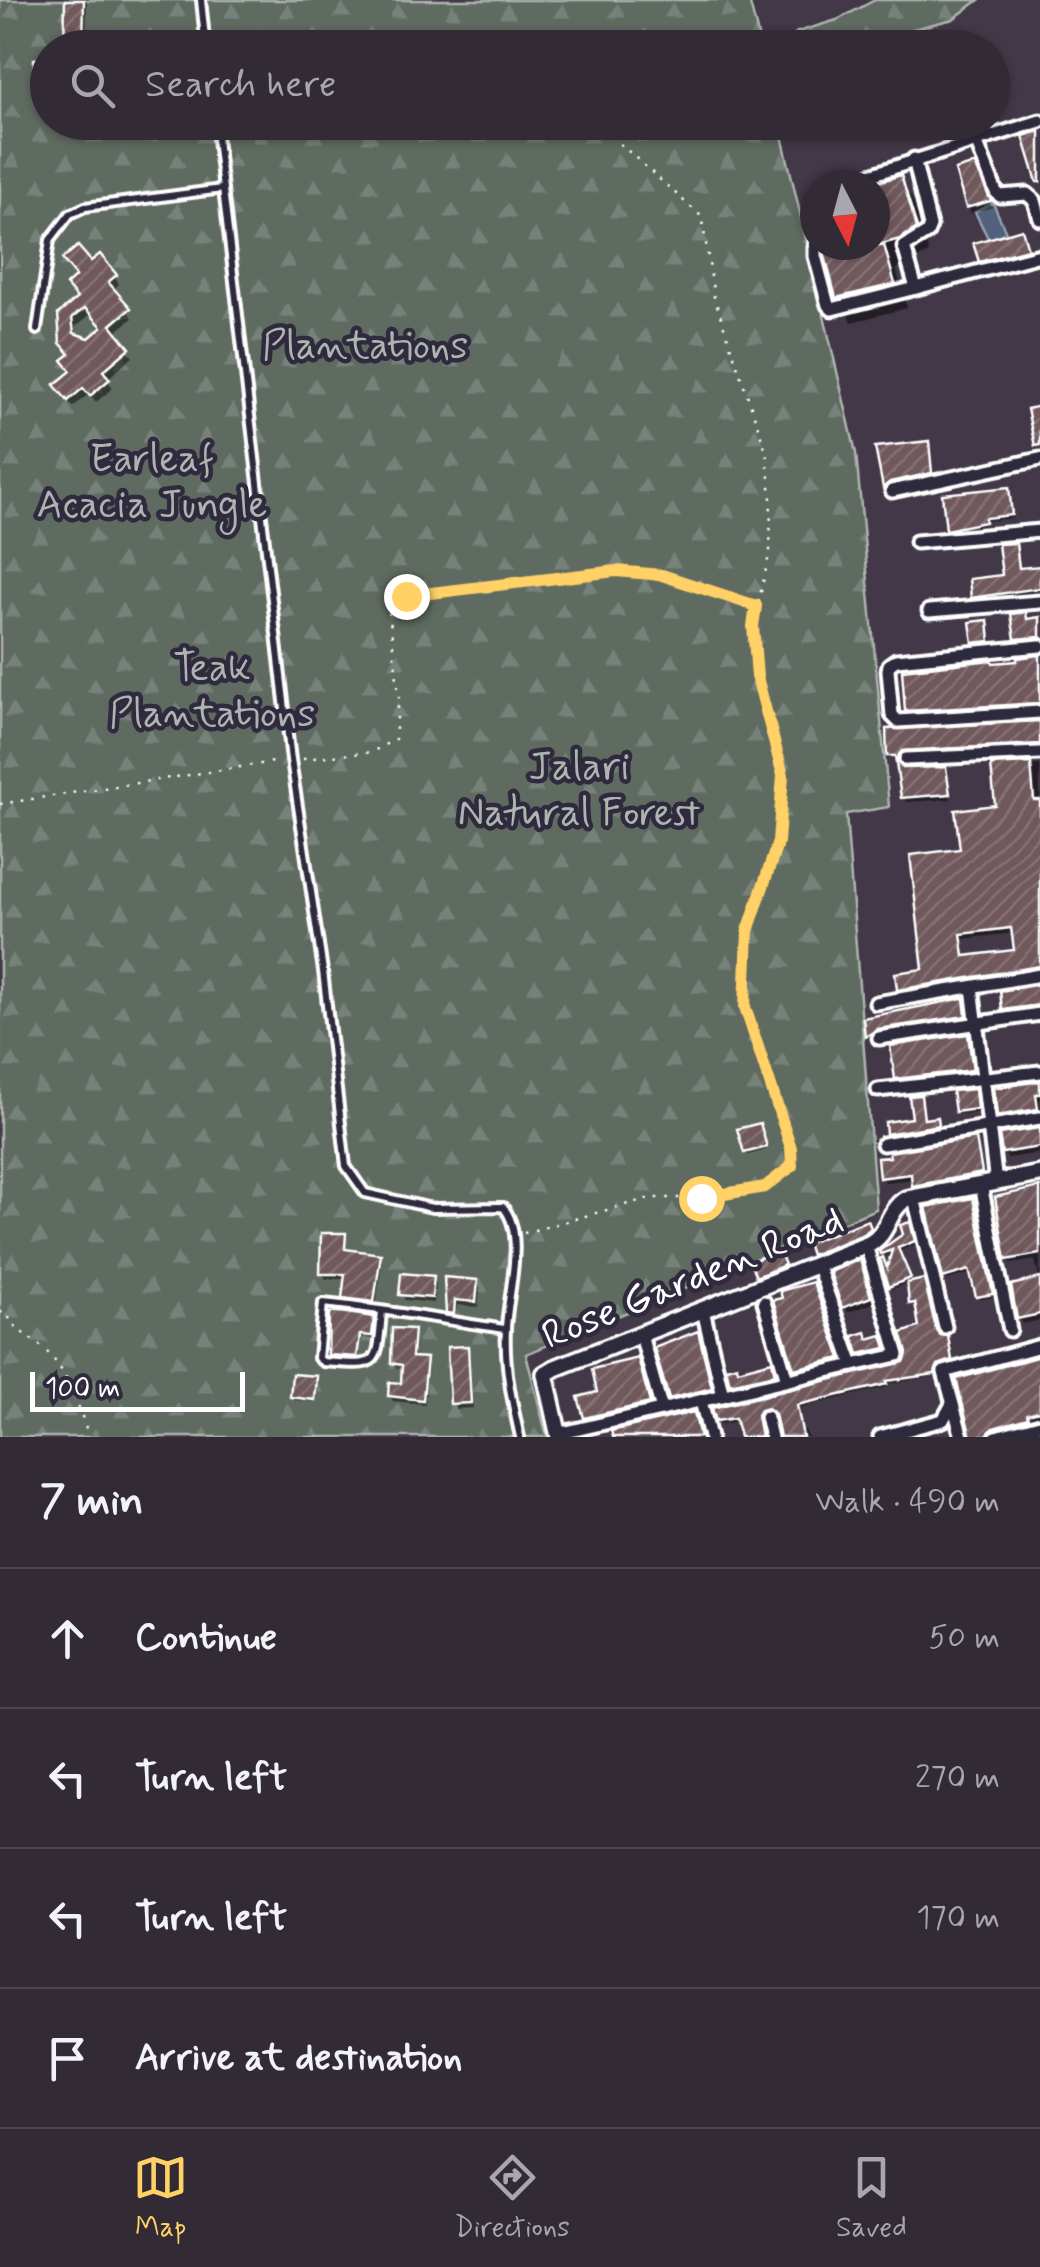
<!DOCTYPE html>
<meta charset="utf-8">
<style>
body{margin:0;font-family:Mynerve,sans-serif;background:#3d3641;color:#f1f3f6}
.compass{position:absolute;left:800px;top:170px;width:90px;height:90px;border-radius:50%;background:#322a35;box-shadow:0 2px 8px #0004;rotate:174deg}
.scale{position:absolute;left:30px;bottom:25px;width:215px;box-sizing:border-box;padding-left:10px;border:5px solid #fff;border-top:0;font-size:28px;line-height:35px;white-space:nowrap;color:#fff;-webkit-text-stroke:8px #2f2a3d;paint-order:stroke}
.stop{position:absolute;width:30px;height:30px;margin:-22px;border:8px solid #ffd166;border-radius:50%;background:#fff}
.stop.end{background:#ffd166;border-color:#fff;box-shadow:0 2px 10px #0008}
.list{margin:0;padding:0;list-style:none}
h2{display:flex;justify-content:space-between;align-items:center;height:130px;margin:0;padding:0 40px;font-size:42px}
h2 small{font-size:32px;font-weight:400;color:#a8a7ad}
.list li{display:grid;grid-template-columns:65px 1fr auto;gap:30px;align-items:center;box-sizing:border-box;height:140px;padding:0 40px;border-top:2px solid #4d4650}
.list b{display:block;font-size:38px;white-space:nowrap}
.list em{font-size:32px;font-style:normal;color:#a8a7ad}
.icon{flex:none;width:55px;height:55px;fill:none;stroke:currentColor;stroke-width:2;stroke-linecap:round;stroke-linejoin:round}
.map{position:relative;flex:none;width:1040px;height:1437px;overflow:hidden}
.search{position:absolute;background:#322a35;box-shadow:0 2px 8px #0004;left:30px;right:30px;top:30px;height:110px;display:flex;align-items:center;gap:25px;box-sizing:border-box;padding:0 35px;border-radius:55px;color:#a8a7ad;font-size:38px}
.sheet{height:690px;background:#322a35}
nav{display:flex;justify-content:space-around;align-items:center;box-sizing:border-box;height:140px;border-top:2px solid #4d4650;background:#322a35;font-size:28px;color:#a8a7ad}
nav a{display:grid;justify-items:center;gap:5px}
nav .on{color:#ffd166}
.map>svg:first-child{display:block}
.forest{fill:url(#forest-firs);stroke:#aeb5b0;stroke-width:2.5}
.water{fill:#51607b;stroke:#97a0b0;stroke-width:2.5}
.shadow{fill:#0007;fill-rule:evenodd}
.building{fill:url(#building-hatch);stroke:#fff;stroke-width:2.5;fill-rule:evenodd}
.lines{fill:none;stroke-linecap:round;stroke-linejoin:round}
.lane-casing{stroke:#fff;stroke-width:14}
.street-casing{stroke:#fff;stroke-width:19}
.secondary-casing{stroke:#fff;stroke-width:22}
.path{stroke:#fff;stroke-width:2.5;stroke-dasharray:2.5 8;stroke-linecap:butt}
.lane{stroke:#2f2a3d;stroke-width:6}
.street{stroke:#2f2a3d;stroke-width:11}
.secondary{stroke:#2f2a3d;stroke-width:15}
.route{stroke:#ffd166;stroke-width:12}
.labels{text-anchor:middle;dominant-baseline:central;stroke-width:9;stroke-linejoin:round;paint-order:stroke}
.park-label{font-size:40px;fill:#aeb5b0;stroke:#2f2a3d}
.street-label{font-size:40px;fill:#fff;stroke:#2f2a3d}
</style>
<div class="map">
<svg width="1040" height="1437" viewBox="0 0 1040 1437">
<defs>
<pattern id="forest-firs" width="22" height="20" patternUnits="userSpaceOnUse" patternTransform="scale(2.5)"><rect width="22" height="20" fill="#5e6b61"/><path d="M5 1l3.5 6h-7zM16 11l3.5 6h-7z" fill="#768179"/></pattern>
<pattern id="building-hatch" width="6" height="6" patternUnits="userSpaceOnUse" patternTransform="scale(2.5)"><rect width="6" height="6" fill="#6f595d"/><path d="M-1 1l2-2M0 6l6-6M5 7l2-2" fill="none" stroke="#857275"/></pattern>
</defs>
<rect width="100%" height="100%" fill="#423847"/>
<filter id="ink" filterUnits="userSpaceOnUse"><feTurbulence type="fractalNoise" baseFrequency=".01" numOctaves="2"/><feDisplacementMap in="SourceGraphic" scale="20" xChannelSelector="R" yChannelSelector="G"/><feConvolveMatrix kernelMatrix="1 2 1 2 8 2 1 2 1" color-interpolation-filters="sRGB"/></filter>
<g filter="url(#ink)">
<g class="forest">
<path d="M0 0H749L761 47 48 48V122L779 123 856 453 889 807 846 814 876 1209 526 1354 547 1437H0Z"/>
<path d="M875 0H979L953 19 842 47H788L789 39 797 32 837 20Z"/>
</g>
<path class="water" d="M993 203 1006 232 989 240 975 212Z"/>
<g class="shadow">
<path d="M66 0H87L86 48H67Z"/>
<path d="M48 62V83H41L36 75Z"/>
<path d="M977 173 992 207 971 213 968 207Z"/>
<path d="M900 178 914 203 929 253 896 269 907 308 852 322 838 297 857 245H875V186Z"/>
<path d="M1024 238 1029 254 984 266 981 261Z"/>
<path d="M91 265 115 276 119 284 112 290 133 318 114 333 133 357 107 379 113 388 96 402 89 394 73 407 62 394 73 372 72 355 63 342ZM91 314 104 329 89 341 76 336 75 327Z"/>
<path d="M927 444 933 477 887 490 878 449Z"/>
<path d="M1008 490 1013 518 985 521V525L950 532 948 529Z"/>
<path d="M1019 571 1037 572 1039 591 976 600 974 597Z"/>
<path d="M1025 615 1029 621 1040 619V642L1020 644 1017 638Z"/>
<path d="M1040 656V708L911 716 908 710 992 665 1020 663Z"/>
<path d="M1040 724V749L908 755 899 764 890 755 889 731Z"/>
<path d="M1040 765V972L902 995 899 989 926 971 963 852 998 807 994 767ZM1015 933 1017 952 965 959 962 939Z"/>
<path d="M945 769 951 799 906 802 901 770Z"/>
<path d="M1040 986V1010L1008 1015 1005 1009Z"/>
<path d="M964 1003 966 1018 880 1031 869 1038 868 1036 866 1020Z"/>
<path d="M967 1037 974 1074 901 1083 898 1078Z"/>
<path d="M1040 1082V1114L1003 1120 1000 1115Z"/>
<path d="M975 1094 978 1112 960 1114 958 1111Z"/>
<path d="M924 1121 938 1122 939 1128 890 1136 889 1133Z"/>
<path d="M760 1129 766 1150 748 1155 746 1152Z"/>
<path d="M1040 1130V1153L1007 1158 1004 1152Z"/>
<path d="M975 1141 983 1178 918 1191 914 1179 885 1182 882 1177Z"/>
<path d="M1040 1190V1320L1023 1324 1020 1318 1040 1281 1035 1260 1011 1264 1008 1259Z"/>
<path d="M973 1204 993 1297 980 1299 972 1273 947 1280 945 1277Z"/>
<path d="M867 1224 871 1232 865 1237 815 1257 810 1244Z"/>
<path d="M911 1228 915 1245 897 1252 936 1334 949 1342 952 1363 939 1368 936 1376 886 1384 887 1387 797 1408 801 1431 805 1430 808 1437H782L778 1416 773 1411 761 1412 757 1423 760 1437H742L738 1421 720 1424 718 1421 906 1364 922 1329 918 1305 912 1303 909 1282 892 1289 885 1268 887 1274 894 1253 885 1256 883 1251Z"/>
<path d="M344 1236 347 1252 379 1256 382 1262 376 1307 347 1303 344 1298 347 1279H326L322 1273Z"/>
<path d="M778 1254 785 1269 760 1278 753 1264Z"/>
<path d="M862 1268 873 1303 848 1312 845 1306Z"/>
<path d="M433 1279 436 1284 434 1303 405 1300 402 1294Z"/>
<path d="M446 1280 477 1283 480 1288 478 1307 457 1305 456 1319 452 1318 448 1312Z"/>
<path d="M814 1288 841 1362 798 1372 796 1368Z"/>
<path d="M373 1319V1339L360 1337 358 1359 332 1358 330 1355Z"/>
<path d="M412 1332 415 1337 414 1360 425 1361 428 1366 425 1404 393 1401 390 1396 403 1386 404 1369 396 1368 393 1363Z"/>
<path d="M699 1338 712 1392 673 1402 671 1398Z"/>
<path d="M883 1341 886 1351 863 1356 861 1353 868 1342Z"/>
<path d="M467 1348 470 1354 473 1408 456 1409 453 1404Z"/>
<path d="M1040 1358V1416L1028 1420 1029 1424 982 1437 969 1390Z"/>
<path d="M638 1363 650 1405 588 1420 600 1393Z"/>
<path d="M772 1367 775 1377 734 1386 732 1383 738 1372Z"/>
<path d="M316 1379V1402L294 1400 293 1397Z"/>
</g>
<g class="building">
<path d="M65 0H84L83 48H64Z"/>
<rect x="34" y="59" width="14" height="17"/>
<path d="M1040 131V182H1037L1023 136Z"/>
<path d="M975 164 991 201 966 208 955 170Z"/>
<path d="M901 175 917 228 900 239 878 245H884L895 284 836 298 824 252 848 245H875V183Z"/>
<path d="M1022 229 1028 249 979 262 973 243Z"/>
<path d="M78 246 91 261 100 254 117 275 108 282 131 308 111 325 130 348 103 371 110 379 90 396 83 388 68 401 54 385 71 371 62 360 70 354 60 343 58 314 77 298 66 285 76 276 62 259ZM85 308 102 327 89 338 74 333 72 318Z"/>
<path d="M1040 406V445L1035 446 1027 409Z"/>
<path d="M929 441 932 473 890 482 883 488 875 447Z"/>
<path d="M1009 487 1012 515 985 518V522L946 530 942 494Z"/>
<path d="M1016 543 1019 568 1040 566V588L971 598 969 579 1002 575 998 544Z"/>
<path d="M1026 612 1027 619 1040 617V637L1015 639 1011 614Z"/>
<path d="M988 620 990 641 973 643 970 622Z"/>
<path d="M1040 655V703L905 711 902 670 992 660 993 663 1017 661V658Z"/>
<path d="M1040 721V744L902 751 897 760 903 768 946 767 950 794 901 798 895 756H887L886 729Z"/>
<path d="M1031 763 1034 800H1040V966L897 990 895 973 923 969 910 855 960 849 955 810 995 805 991 765ZM1011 928 1014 950 964 956 961 934Z"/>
<path d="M1040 984V1005L1002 1010 1000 991Z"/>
<path d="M964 998 966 1016 878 1029 865 1037 863 1018Z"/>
<path d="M968 1034 973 1070 895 1079 890 1046Z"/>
<path d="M1040 1081V1094H1036L1038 1109 997 1116 994 1088Z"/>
<path d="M975 1089 977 1109 955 1112 952 1091Z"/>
<path d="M921 1095 924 1119 938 1117 939 1125 886 1134 885 1122 912 1118 909 1096Z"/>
<path d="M760 1123 767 1147 744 1153 737 1129Z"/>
<path d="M1040 1128V1147L1002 1153 999 1134Z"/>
<path d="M976 1138 982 1173 912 1186 911 1174 879 1178 877 1158 890 1157 889 1152Z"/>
<path d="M1040 1187V1254L1006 1260 995 1197Z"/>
<path d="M973 1198 993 1294 976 1297 969 1270 943 1278 926 1207Z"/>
<path d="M868 1220 871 1228 864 1234 811 1255 807 1243Z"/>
<path d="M910 1222 915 1241 898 1248 911 1278 888 1287 880 1259 883 1257 887 1268 892 1250 881 1254 879 1251 903 1234 900 1225Z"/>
<path d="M321 1233H346L345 1249 381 1254 374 1302 342 1298 345 1274H320Z"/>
<path d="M779 1250 785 1265 756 1277 750 1262Z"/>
<path d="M860 1259 871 1297 842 1308 830 1272Z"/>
<path d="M401 1273 434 1276 432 1298 399 1295Z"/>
<path d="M444 1277 478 1280 476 1302 455 1300 454 1314 446 1313Z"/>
<path d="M1040 1278V1314L1017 1319 1011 1285Z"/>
<path d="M924 1279 936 1329 940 1335 948 1336 952 1360 938 1365 935 1374 886 1381 887 1384 797 1405 803 1437H780L775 1414 768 1408 760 1410 757 1415 761 1437H740L735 1418 716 1421 712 1408 904 1362 907 1353 901 1333 919 1327 915 1303 909 1304 907 1283Z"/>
<path d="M813 1282 841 1358 794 1369 773 1300 782 1298 780 1291Z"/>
<path d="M340 1312 374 1317 372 1336 360 1335 357 1357 328 1355 329 1313Z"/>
<path d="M392 1328 414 1329 412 1357 427 1358 423 1400 388 1396 389 1382 401 1383 402 1365 391 1363Z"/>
<path d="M698 1331 712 1388 669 1399 654 1348Z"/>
<path d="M866 1332 868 1339 882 1335 886 1348 859 1354 853 1336Z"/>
<path d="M468 1346 471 1403 450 1404 447 1347Z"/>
<path d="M1040 1356V1411L1027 1414 1028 1418 993 1428 987 1435 971 1437 956 1379Z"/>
<path d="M638 1358 650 1403 584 1418 578 1397 597 1392 592 1369Z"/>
<path d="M772 1361 775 1374 730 1384 726 1368 737 1365 738 1370Z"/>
<path d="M292 1374 317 1376 315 1400 290 1397Z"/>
<path d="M694 1412 700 1437H613L611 1431Z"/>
</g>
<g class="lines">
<defs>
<g id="lane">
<path d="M201 0 206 48"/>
<path d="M215 122 291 760 323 971 346 1166 365 1193 432 1208 503 1207C527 1234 507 1295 506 1329 504 1365 512 1402 520 1437"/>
<path d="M37 330 50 240 70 214 85 207 222 189"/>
<path d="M382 1311C377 1368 381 1366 323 1362L318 1358 323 1303C384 1309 445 1320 505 1329"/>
</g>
<g id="street">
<path d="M976 141 996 192 1000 196 1027 194 1035 201 1040 219"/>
<path d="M914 159 930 226 927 233 904 247 916 288 1040 255"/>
<path d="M839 185 1040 121"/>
<path d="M815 245V256L828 305 832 309 916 288"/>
<path d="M892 491 1040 459"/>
<path d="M916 542 1040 531"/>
<path d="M929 611 1040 602"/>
<path d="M1040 646 896 660 889 665 888 670 892 715 898 721 1040 712"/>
<path d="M906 759 1040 753"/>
<path d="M972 987 996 1183"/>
<path d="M876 1003 1040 975"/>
<path d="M879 1038 1040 1014"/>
<path d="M878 1090 1040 1072"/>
<path d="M883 1144 1040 1118"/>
<path d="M981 1185 1010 1330"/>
<path d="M914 1198 945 1327"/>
<path d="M764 1302 787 1380"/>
<path d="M703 1310 723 1396"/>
<path d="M641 1335 662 1410"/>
<path d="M853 1365 898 1355 866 1245"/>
<path d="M701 1401 710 1437"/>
<path d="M766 1417 771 1437"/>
<path d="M558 1434 853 1365 817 1264"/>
<path d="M880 1437 943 1420 952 1404"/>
<path d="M962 1437 944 1372 1040 1346"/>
<path d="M996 1437 1040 1425"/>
</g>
<path id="secondary" d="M559 1437 545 1374 555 1368 869 1244C889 1234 887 1210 906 1199L1040 1174"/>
</defs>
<use href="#lane" class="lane-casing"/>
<use href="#street" class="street-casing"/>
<use href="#secondary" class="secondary-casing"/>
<g class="path">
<path d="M303 759 372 752 395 739 399 696 389 611 406 596 615 571 662 575 754 606"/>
<path d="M0 804 280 761"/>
<path d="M524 1233 650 1198H701L765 1187 792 1166 791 1148 745 1007 748 931 778 842 783 775 757 677 753 627 770 551 771 495 766 450 714 297 702 217 619 143"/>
<path d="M0 1312 6 1313C21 1337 28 1334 46 1351 69 1373 79 1408 89 1437"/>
</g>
<use href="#lane" class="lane"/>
<use href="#street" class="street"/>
<use href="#secondary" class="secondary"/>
</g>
</g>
<g class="lines" filter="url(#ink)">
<path class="route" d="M406 596 616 571 662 575 756 606 753 626 757 677 783 775 778 842 748 931 745 1007 791 1148 792 1166 765 1187 701 1198"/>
</g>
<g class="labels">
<g class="park-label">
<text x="365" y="347">Plantations</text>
<text x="152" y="460">Earleaf<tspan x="152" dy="46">Acacia Jungle</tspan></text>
<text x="212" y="669">Teak<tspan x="212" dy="46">Plantations</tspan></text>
<text x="579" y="768">Jalari<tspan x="579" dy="46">Natural Forest</tspan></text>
</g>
<g class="street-label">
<text transform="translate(693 1279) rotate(-22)">Rose Garden Road</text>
</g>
</g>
</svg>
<svg class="compass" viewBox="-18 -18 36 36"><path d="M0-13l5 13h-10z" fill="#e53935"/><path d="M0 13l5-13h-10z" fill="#a8a7ad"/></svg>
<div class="scale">100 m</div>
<div class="stop" style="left:701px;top:1198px"></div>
<div class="stop end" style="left:406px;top:596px"></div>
<div class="search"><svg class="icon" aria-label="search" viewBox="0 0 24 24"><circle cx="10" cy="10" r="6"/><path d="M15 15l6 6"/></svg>Search here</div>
</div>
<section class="sheet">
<h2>7 min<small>Walk · 490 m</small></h2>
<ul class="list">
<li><svg class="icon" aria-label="ahead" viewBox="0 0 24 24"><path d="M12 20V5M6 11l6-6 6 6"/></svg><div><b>Continue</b></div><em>50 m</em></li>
<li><svg class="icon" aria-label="left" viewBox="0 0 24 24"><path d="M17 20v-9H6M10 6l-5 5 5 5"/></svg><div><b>Turn left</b></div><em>270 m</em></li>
<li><svg class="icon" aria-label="left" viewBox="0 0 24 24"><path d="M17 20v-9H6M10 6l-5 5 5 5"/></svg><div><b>Turn left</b></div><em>170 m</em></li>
<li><svg class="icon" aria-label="arrive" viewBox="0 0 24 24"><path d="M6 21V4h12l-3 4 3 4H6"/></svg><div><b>Arrive at destination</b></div></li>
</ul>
</section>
<nav>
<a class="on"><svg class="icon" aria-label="map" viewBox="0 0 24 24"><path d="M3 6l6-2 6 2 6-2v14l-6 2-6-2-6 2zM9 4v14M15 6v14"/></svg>Map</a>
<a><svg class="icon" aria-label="directions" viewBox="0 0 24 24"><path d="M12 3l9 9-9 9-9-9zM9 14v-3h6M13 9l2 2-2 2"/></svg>Directions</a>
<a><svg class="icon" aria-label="saved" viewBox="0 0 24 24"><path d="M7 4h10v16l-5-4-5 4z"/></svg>Saved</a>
</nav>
